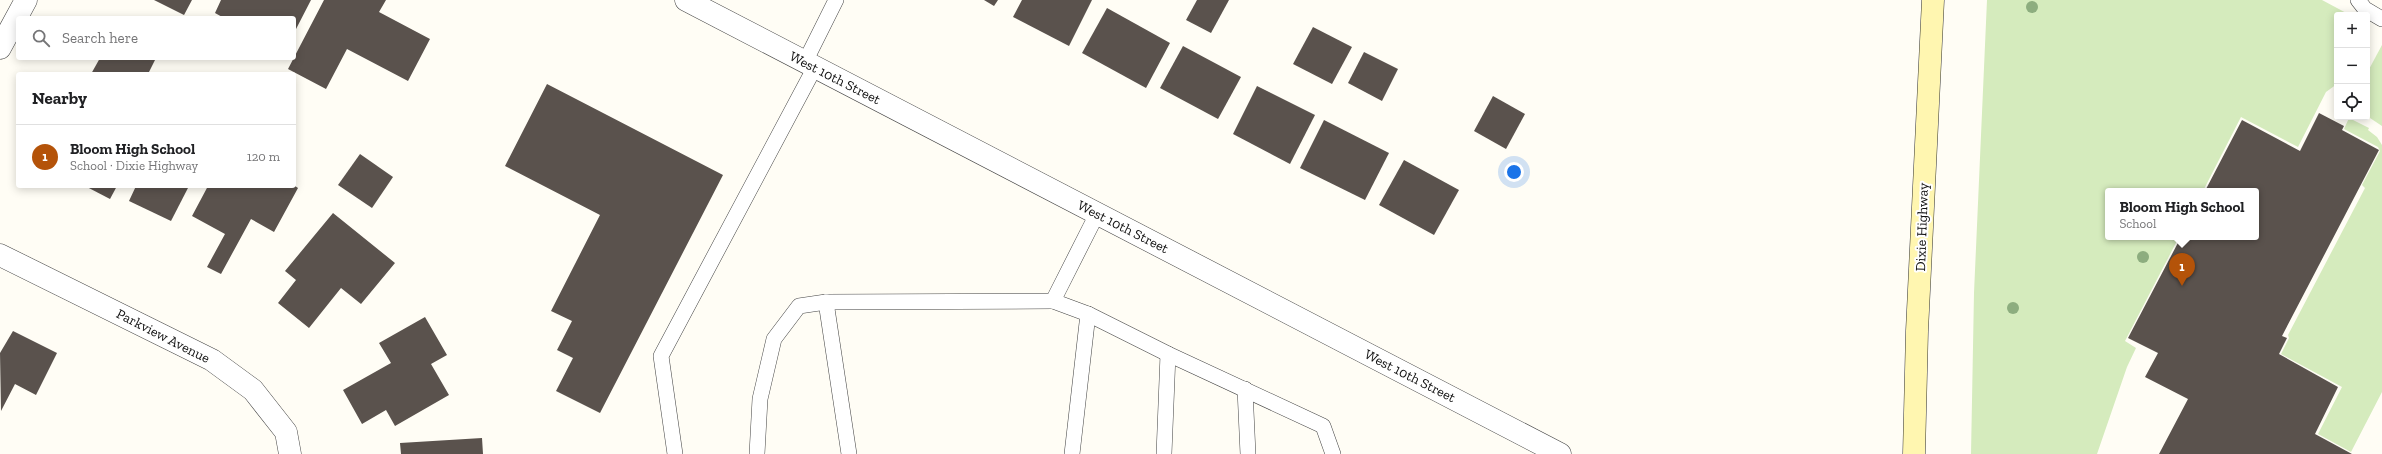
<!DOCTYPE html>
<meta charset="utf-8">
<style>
body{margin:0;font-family:"Zilla Slab",serif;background:#f2f2f2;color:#202124}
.controls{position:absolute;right:12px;top:12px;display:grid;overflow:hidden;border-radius:4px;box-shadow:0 2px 10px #0003}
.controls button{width:36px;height:36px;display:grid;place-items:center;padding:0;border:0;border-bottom:1px solid #e0e0e0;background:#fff;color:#202124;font:20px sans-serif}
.you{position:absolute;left:1514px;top:172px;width:14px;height:14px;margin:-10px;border:3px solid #fff;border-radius:50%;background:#1a73e8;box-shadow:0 0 0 6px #1a73e833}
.badge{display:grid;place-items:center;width:26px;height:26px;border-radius:50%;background:#b45309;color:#fff;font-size:13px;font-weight:700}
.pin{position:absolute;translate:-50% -33px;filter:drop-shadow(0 1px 2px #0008)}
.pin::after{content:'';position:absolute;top:21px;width:14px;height:12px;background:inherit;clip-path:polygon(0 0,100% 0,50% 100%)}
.popup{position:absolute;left:2105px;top:188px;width:154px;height:52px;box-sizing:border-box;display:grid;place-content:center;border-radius:4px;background:#fff;filter:drop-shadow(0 1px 3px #0005);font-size:13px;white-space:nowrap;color:#757577}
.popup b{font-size:15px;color:#202124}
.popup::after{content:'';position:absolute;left:50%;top:100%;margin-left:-8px;border:8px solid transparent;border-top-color:#fff}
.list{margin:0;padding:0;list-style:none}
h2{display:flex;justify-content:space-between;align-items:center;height:52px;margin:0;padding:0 16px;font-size:17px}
h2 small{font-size:13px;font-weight:400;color:#757577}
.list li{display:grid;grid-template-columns:26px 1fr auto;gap:12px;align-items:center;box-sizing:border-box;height:64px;padding:0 16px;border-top:1px solid #e0e0e0}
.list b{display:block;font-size:15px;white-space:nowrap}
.list p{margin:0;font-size:13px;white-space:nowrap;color:#757577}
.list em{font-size:13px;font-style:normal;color:#757577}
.icon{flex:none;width:22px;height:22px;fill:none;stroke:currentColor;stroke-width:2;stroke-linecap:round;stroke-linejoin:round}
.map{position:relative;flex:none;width:2382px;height:454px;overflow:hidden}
.search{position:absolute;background:#fff;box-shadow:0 2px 10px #0003;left:16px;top:16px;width:280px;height:44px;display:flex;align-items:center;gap:10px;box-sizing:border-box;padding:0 14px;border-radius:4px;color:#757577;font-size:15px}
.panel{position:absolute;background:#fff;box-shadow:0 2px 10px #0003;left:16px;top:72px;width:280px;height:116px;border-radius:4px}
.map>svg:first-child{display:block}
.green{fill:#d5ebbd}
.building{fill:#5a524d}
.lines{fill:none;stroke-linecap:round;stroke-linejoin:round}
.service-casing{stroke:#444;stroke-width:16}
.minor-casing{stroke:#444;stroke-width:23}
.secondary-casing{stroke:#333;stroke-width:23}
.service{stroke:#fff;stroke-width:15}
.minor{stroke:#fff;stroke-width:22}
.secondary{stroke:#fff6b0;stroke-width:22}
.tree{fill:#8dad7f}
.labels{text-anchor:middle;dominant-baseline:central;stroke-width:4;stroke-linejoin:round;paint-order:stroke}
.street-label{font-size:14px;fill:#111;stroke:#fff}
</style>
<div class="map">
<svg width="2382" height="454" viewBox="0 0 2382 454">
<rect width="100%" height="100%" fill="#fffdf5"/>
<g class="green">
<path d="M1987 0H2322L2350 15H2337V84L2326 92 2298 147 2241 117 2203 191H2108V237H2179L2125 341 2136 348 2127 367 2097 454H1971L1974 293Z"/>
<path d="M2382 45V126L2367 116V73Z"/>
<path d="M2349 118 2369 128 2368 130 2377 137 2382 145V392L2351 452 2318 434 2342 387 2281 354 2289 338 2288 335 2365 188 2362 185 2380 151 2378 147 2344 129Z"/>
</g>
<g class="building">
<path d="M154 0H192L184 15Z"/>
<path d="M221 0H311L295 31 294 18H224L215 13Z"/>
<path d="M324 0H386L379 12 430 39 408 81 347 49 326 89 288 69Z"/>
<path d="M984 0H998L994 6Z"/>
<path d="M1022 0H1092L1069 46 1013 17Z"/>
<path d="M1197 0H1229L1211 33 1186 20Z"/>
<path d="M1107 8 1170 43 1146 88 1082 53Z"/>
<path d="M1313 27 1352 47 1332 84 1293 64Z"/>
<path d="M1183 46 1241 77 1218 119 1160 88Z"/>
<path d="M1364 52 1398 69 1382 101 1348 83Z"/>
<path d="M100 58H156L148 74H91Z"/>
<path d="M547 84 723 175 600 413 556 391 573 358 557 350 572 321 551 311 600 215 505 166Z"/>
<path d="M1257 86 1315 115 1290 164 1233 134Z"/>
<path d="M1493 96 1525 114 1506 149 1474 131Z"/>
<path d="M2319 113 2344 126 2342 130 2379 150 2282 336 2287 338 2279 354 2338 387 2315 434 2352 454H2159L2188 399 2145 377 2158 353 2128 338 2181 237H2256V191H2205L2242 120 2300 151Z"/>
<path d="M1324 120 1389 153 1365 200 1300 168Z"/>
<path d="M360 154 393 177 372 208 338 185Z"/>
<path d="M1404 160 1459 190 1434 235 1379 205Z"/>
<path d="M85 186H117L110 199Z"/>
<path d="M136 186H189L171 221 129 201Z"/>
<path d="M208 186H295L298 188 274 232 251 219 221 274 207 267 225 234 192 216Z"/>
<path d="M333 213 395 263 361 304 341 288 309 328 278 303 296 280 285 271Z"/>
<path d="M425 317 447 355 431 364 449 395 395 426 386 410 362 424 343 390 391 363 379 343Z"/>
<path d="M13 331 57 353 36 395 15 384 1 411 0 353Z"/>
<path d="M482 438 483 454H401L400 443Z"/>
</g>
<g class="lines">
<defs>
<g id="service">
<path d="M2358 0 2365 9 2382 19"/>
<path d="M805 62 836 0"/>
<path d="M1053 301 1088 314 1072 454"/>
<path d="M1088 314 1168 354 1323 426 1333 454"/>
<path d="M1245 389 1248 454"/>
<path d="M675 454 661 356 815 67"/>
<path d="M757 454 760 399 774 339 799 306 826 302"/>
<path d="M849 454 826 302 1053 301 1097 214"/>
<path d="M1164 454 1168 354"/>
</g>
<g id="minor">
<path d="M686 0 1560 454"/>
<path d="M0 48 26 0"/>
<path d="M0 255 212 360 253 390 286 432 290 454"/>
</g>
<path id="secondary" d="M1914 454 1917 331 1933 0"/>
</defs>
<use href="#service" class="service-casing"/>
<use href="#minor" class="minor-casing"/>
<use href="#secondary" class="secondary-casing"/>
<use href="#service" class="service"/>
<use href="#minor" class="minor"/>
<use href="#secondary" class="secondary"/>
</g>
<g class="tree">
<circle cx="2032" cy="7" r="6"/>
<circle cx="2143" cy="257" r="6"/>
<circle cx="2013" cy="308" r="6"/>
</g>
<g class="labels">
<g class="street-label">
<text transform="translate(835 78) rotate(27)">West 10th Street</text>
<text transform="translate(1123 227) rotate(27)">West 10th Street</text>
<text transform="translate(1922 227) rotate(-88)">Dixie Highway</text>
<text transform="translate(163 336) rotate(27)">Parkview Avenue</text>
<text transform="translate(1410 376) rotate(27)">West 10th Street</text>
</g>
</g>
</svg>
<div class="controls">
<button>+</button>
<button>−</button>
<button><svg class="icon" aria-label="locate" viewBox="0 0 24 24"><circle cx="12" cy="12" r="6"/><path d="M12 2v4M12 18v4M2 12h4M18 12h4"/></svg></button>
</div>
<div class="you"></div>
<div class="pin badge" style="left:2182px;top:286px">1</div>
<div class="popup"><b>Bloom High School</b>School</div>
<div class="search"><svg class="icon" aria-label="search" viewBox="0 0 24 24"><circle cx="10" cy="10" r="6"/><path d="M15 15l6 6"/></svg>Search here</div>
<section class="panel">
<h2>Nearby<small></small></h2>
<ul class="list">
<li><span class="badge">1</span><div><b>Bloom High School</b><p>School · Dixie Highway</p></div><em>120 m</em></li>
</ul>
</section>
</div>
